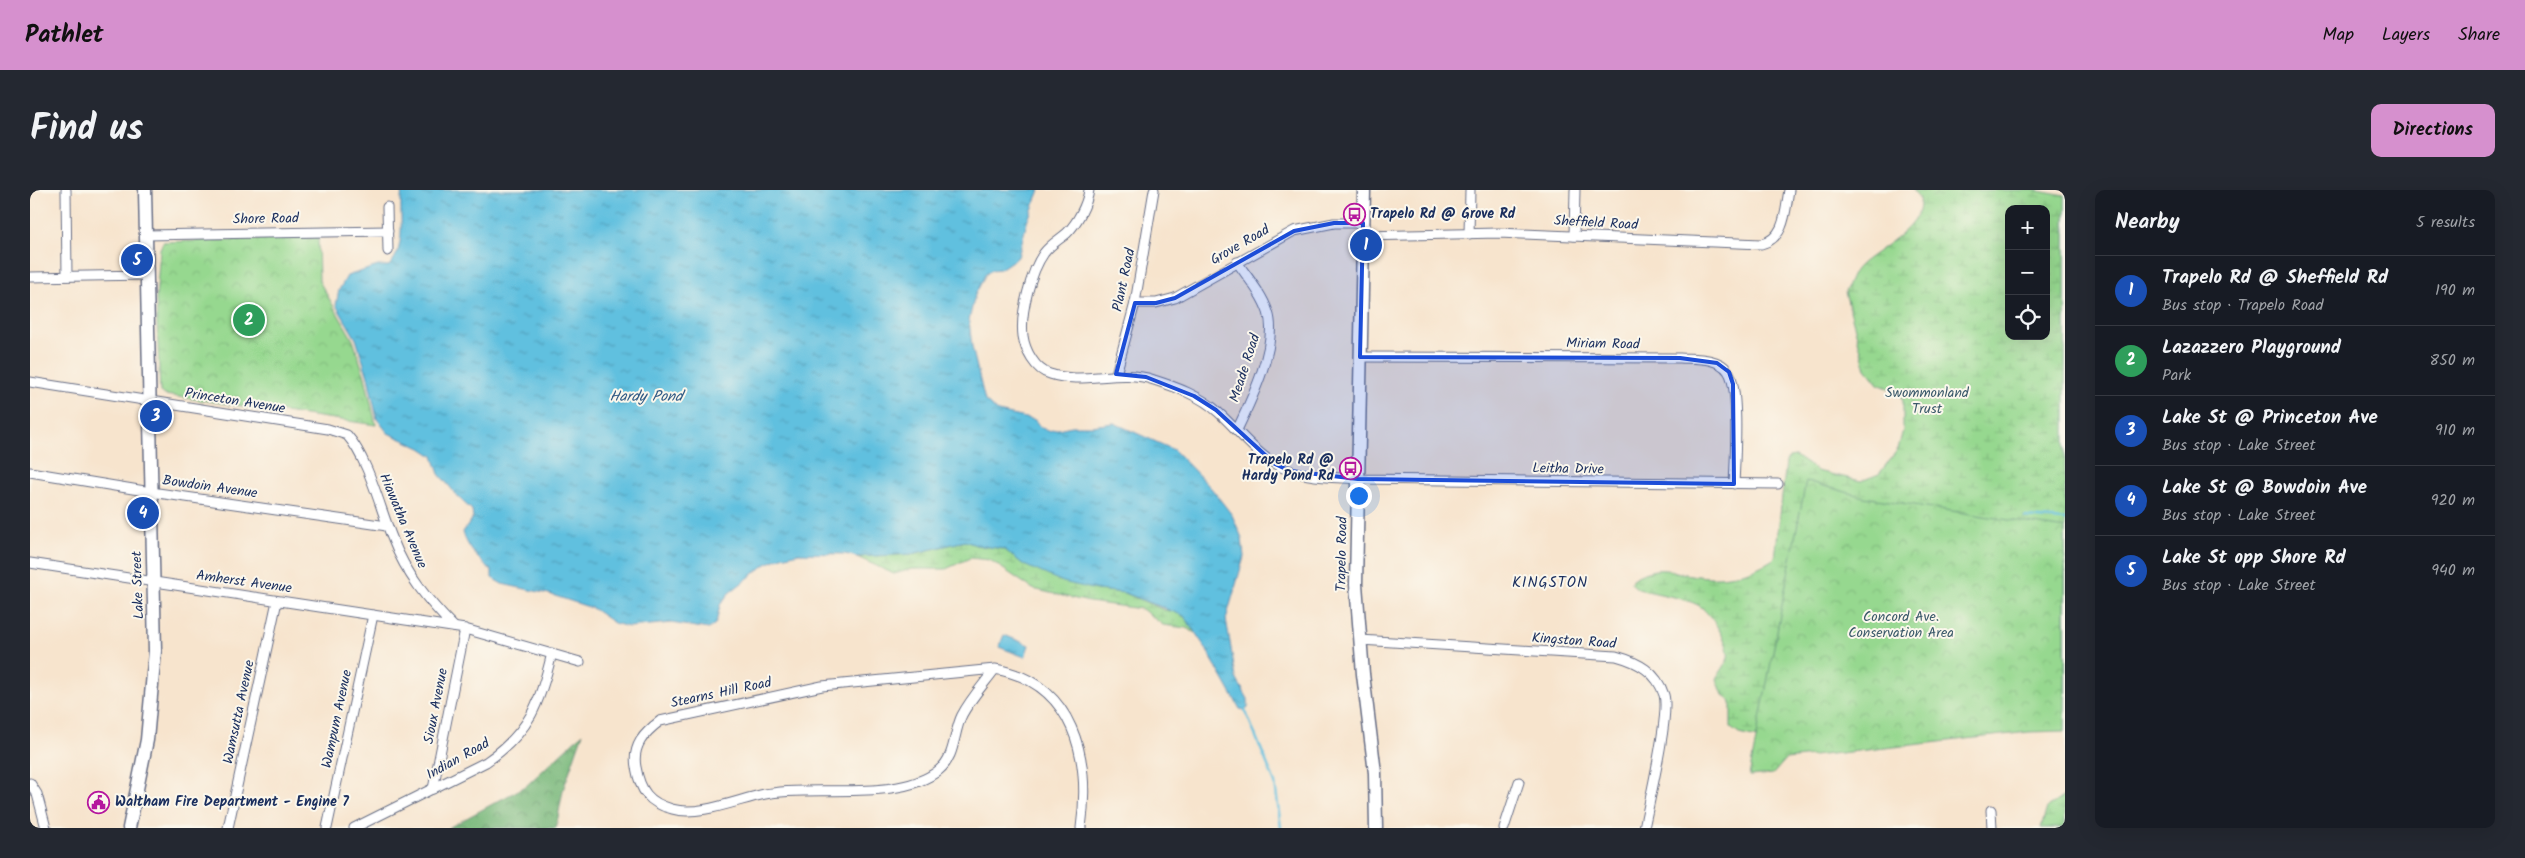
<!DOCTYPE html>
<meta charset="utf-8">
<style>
body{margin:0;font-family:Kalam,sans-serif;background:#242831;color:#f1f3f6}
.controls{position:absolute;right:15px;top:15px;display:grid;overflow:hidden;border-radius:10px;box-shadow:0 5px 20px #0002}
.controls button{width:45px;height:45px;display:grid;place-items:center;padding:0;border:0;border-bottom:1px solid #363941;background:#171b24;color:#f1f3f6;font:25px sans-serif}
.you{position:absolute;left:1328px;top:305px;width:18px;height:18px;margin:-12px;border:4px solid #fff;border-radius:50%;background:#1a73e8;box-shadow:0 0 0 8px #1a73e833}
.badge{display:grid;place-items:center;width:32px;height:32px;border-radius:50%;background:#d690ce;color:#fff;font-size:16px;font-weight:700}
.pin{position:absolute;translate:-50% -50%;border:2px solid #fff;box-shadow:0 1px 5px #0006}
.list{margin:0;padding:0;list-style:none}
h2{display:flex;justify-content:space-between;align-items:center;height:65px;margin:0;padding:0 20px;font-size:21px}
h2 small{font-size:16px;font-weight:400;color:#9ea1a6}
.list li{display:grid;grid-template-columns:32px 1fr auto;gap:15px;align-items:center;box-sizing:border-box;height:70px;padding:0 20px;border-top:1px solid #363941}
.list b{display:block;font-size:19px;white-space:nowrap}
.list p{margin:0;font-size:16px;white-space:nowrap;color:#9ea1a6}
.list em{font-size:16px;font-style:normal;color:#9ea1a6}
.icon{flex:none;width:28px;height:28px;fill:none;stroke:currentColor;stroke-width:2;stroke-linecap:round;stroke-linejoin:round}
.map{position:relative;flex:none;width:2035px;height:638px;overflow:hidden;border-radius:10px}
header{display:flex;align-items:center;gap:30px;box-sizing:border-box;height:70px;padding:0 25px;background:#d690ce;color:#111}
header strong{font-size:24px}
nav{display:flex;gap:28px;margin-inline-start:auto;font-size:18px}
.intro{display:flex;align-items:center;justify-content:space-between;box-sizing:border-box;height:120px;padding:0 30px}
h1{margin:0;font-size:35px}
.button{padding:12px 22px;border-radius:10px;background:#d690ce;color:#111;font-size:18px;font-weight:700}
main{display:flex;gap:30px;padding:0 30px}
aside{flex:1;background:#171b24;border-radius:10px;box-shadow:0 5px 20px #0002}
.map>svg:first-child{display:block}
.forest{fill:url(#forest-crowns);stroke:#4a746c}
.wetland{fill:url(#wetland-marsh);stroke:#588476;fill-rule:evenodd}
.park{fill:url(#park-crowns);stroke:#588476}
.water{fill:url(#water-ripples);stroke:#3e789e}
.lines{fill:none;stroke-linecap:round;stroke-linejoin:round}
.stream{stroke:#61c0df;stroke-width:2.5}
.street-casing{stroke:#686e85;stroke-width:11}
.secondary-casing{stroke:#686e85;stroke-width:15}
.street{stroke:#fff;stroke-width:9}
.secondary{stroke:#fff;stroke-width:12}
.marked{fill:#1d4ed8;fill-opacity:0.2;stroke:#1d4ed8;stroke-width:4;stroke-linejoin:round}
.labels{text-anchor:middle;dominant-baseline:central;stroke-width:4;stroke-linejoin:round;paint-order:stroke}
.poi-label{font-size:14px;font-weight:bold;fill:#1b2f5e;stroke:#fbf7ec;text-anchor:start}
.street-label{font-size:14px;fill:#1b2f5e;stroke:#fbf7ec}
.park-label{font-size:14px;fill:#3a596a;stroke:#fbf7ec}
.water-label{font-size:15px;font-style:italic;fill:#305a85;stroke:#fbf7ec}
.neighbourhood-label{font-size:15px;letter-spacing:1px;fill:#1b2f5e;stroke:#fbf7ec}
</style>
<header>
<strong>Pathlet</strong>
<nav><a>Map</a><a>Layers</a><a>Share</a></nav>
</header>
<div class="intro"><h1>Find us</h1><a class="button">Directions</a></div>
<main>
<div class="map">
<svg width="2035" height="638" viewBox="0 0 2035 638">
<defs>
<pattern id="forest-crowns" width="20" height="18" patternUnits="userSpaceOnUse" patternTransform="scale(1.25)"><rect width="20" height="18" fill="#78b87a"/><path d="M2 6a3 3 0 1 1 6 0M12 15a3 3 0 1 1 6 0" fill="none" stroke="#629667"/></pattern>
<pattern id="wetland-marsh" width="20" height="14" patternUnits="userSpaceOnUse" patternTransform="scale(1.25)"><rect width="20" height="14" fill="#96d88f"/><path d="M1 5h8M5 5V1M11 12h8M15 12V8" fill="none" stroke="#81ba7e"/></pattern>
<pattern id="park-crowns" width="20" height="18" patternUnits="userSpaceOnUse" patternTransform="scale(1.25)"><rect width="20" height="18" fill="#96d88f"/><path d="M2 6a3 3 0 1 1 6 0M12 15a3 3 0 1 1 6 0" fill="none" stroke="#81ba7e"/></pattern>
<pattern id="water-ripples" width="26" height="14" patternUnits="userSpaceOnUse" patternTransform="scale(1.25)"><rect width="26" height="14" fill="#61c0df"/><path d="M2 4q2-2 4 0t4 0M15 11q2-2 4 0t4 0" fill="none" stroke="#4f9cb8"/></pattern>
</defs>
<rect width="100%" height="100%" fill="#fbf7ec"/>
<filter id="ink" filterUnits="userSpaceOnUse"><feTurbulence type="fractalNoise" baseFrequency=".02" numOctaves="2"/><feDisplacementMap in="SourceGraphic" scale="10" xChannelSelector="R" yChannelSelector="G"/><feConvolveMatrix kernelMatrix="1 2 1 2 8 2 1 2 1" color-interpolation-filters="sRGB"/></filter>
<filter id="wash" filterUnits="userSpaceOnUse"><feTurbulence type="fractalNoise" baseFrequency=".0096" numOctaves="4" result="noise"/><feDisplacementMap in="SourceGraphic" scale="20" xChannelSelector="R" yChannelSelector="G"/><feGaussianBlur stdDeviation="1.12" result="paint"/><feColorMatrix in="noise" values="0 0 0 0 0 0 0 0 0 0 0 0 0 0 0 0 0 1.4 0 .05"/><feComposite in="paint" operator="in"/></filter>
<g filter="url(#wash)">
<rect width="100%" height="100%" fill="#f7e4cd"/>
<path class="forest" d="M553 543 533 600 526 638H418L496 596Z"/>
<g class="wetland">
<path d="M1883 0H2003L2035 6V507L1732 549 1709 544 1701 538V511L1693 505 1687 489C1690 481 1696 476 1698 468 1701 454 1680 422 1668 415 1655 408 1623 403 1608 399L1601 393 1602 389C1632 372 1639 383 1668 386 1696 390 1722 383 1745 368L1756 272 1759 267 1765 266 1787 281 1831 291 1849 284 1868 259 1873 240V211L1868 202 1848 194 1836 179 1815 102C1819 94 1822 83 1828 77 1841 62 1912 29 1883 0ZM1979 19H2016V146H1979Z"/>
<path d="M935 351 946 355 974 359 994 375 1067 400 1095 403 1134 420 1146 422 1154 426 1165 443 1156 438 1133 435 1112 419 1059 412 1003 399 960 370 940 368 916 379H881L864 384 827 367 882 364Z"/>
<path d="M2035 605V638H2011L2017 618Z"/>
</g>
<g class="park">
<path d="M288 47 289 91 323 150 335 187 346 235 135 205 130 202 126 109 130 59 133 52Z"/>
<path d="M1776 291 1834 307 2035 339V541L1999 542 1756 569 1743 584 1719 586Z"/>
</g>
<g class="water">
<path d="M372 0H1010L997 32 988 67 970 79 961 80 955 85 945 105 939 130 942 157 955 211 968 222 1005 230 1010 237 1018 241 1042 236H1062L1084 233 1144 260 1181 298 1202 325 1212 348 1214 367 1196 429 1206 488 1218 509V517L1215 520 1210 519 1175 457 1154 426 1095 403 1067 400 1033 392 994 375 974 359 946 355 935 351 882 364 827 367 815 364 769 363 752 367 736 374 699 403 690 415 686 433 679 439 641 433 599 437 584 433 562 418 519 404 472 394 462 388V381C449 370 437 358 433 342L443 328 442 320 431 310 409 284 403 266 391 258 358 243 347 229 338 187 326 149 306 115 309 100 317 86 348 76H359C378 55 368 25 372 0Z"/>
<path d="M974 445 999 455 995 467 969 457Z"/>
</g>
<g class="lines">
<g class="stream">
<path d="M1995 327 2035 330"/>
<path d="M1215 520 1245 593 1251 638"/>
</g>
</g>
</g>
<g filter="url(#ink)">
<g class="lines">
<defs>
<g id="street">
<path d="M36 0 37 86"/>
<path d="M1059 0C1057 15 1047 33 1037 43 1029 50 1021 54 1014 63 1001 81 990 123 993 146 995 160 1005 180 1020 184 1054 195 1090 178 1124 190 1146 197 1171 206 1188 222 1207 239 1225 263 1247 275 1271 288 1301 287 1328 289L1748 294"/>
<path d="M357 17 358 61"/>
<path d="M1439 44 1440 0"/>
<path d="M116 45 358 41"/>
<path d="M1333 46 1469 43 1731 54C1756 48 1755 21 1759 0"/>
<path d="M1544 46 1545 0"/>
<path d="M0 87 117 85"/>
<path d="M1105 113H1126L1145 108 1264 41 1304 33H1333"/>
<path d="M1330 167 1650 168C1665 169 1688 167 1698 181 1710 197 1705 271 1704 294"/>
<path d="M1086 184 1105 113 1124 0"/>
<path d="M0 192 298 239 317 245C339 270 350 319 363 350 376 384 398 411 424 437"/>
<path d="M1207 240C1221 211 1249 153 1238 122 1232 104 1218 88 1207 72"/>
<path d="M0 282 121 302 357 336"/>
<path d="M0 373 435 439 550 472"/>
<path d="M1330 450 1586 466C1608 472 1627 482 1634 505 1640 525 1619 613 1614 638"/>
<path d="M965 479C954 494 941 508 932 525 923 543 926 566 909 580 869 613 784 594 735 604 709 609 669 627 642 619 619 613 610 601 606 577 602 556 614 543 630 531L792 496 965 479C1044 493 1061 568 1051 638"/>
<path d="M0 593 7 604 16 638"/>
<path d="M403 599 435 439"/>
<path d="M1961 620 1962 638"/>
<path d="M198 638 247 411"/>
<path d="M297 638 343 425"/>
<path d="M324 638 456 572C500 542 510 513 522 463"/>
<path d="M1474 638 1489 592"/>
</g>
<g id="secondary">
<path d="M1334 0 1326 394 1333 484 1345 583 1346 638"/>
<path d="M99 638 117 550 125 461 115 0"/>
</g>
</defs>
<use href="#street" class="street-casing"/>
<use href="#secondary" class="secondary-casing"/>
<use href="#street" class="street"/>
<use href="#secondary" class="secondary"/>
</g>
</g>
<path class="marked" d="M1304 33H1333L1330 167 1650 168 1687 173 1699 182 1703 194 1704 294 1328 289 1260 281 1245 274 1186 220 1164 206 1116 187 1086 184 1105 113H1126L1145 108 1264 41Z"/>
<defs>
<symbol id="bus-ring" viewBox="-11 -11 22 22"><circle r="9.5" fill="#fbf7ec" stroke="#b5179e" stroke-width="1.5"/><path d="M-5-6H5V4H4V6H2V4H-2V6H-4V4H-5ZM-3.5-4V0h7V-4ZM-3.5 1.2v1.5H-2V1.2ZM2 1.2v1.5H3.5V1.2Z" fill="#b5179e"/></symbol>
<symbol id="civic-ring" viewBox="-11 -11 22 22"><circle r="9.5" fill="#fbf7ec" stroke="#b5179e" stroke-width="1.5"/><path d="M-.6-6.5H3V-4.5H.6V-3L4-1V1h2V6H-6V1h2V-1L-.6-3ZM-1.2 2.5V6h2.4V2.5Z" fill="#b5179e"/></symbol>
</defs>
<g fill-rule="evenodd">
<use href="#bus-ring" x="1312" y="12" width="25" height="25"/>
<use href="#bus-ring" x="1308" y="266" width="25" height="25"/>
<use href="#civic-ring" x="56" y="600" width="25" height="25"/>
</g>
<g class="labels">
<g class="poi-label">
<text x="1340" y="24">Trapelo Rd @ Grove Rd</text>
<text x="1304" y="270" text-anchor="end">Trapelo Rd @<tspan x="1304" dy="16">Hardy Pond Rd</tspan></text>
<text x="85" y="612">Waltham Fire Department - Engine 7</text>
</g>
<g class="street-label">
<text transform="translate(236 29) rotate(-1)">Shore Road</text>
<text transform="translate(1566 33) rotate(3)">Sheffield Road</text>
<text transform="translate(1210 55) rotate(-30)">Grove Road</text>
<text transform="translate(1094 90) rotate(-78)">Plant Road</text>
<text transform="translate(1573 154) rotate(1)">Miriam Road</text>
<text transform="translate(1215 178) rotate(-72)">Meade Road</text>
<text transform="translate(205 211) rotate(9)">Princeton Avenue</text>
<text transform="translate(1538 279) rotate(1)">Leitha Drive</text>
<text transform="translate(180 297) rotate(8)">Bowdoin Avenue</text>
<text transform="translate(373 331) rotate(67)">Hiawatha Avenue</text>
<text transform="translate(1312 364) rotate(-89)">Trapelo Road</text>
<text transform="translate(214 392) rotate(8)">Amherst Avenue</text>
<text transform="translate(108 395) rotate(-92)">Lake Street</text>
<text transform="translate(1544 451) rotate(4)">Kingston Road</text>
<text transform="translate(691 503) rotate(-12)">Stearns Hill Road</text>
<text transform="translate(406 516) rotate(-79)">Sioux Avenue</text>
<text transform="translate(209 522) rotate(-78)">Wamsutta Avenue</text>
<text transform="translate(307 529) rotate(-78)">Wampum Avenue</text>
<text transform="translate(428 569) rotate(-29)">Indian Road</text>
</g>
<g class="park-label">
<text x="1897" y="203">Swommonland<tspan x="1897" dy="16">Trust</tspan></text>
<text x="1871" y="427">Concord Ave.<tspan x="1871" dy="16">Conservation Area</tspan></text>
</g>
<g class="water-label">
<text x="616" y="207">Hardy Pond</text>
</g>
<g class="neighbourhood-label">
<text x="1520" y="393">KINGSTON</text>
</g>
</g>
</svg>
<div class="controls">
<button>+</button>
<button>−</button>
<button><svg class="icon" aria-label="locate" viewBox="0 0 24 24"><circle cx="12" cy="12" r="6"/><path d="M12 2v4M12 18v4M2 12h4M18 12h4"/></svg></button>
</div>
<div class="you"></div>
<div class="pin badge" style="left:1336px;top:55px;background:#1a4fb4">1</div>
<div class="pin badge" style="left:219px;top:130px;background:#2e9e5b">2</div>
<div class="pin badge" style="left:126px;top:226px;background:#1a4fb4">3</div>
<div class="pin badge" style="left:113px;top:323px;background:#1a4fb4">4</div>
<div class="pin badge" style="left:107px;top:70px;background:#1a4fb4">5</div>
</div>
<aside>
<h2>Nearby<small>5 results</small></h2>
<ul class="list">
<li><span class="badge" style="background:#1a4fb4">1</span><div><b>Trapelo Rd @ Sheffield Rd</b><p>Bus stop · Trapelo Road</p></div><em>190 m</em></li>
<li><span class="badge" style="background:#2e9e5b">2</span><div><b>Lazazzero Playground</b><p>Park</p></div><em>850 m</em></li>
<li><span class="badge" style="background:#1a4fb4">3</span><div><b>Lake St @ Princeton Ave</b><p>Bus stop · Lake Street</p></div><em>910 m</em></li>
<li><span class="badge" style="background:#1a4fb4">4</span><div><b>Lake St @ Bowdoin Ave</b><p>Bus stop · Lake Street</p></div><em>920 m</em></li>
<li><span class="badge" style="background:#1a4fb4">5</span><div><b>Lake St opp Shore Rd</b><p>Bus stop · Lake Street</p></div><em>940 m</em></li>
</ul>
</aside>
</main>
